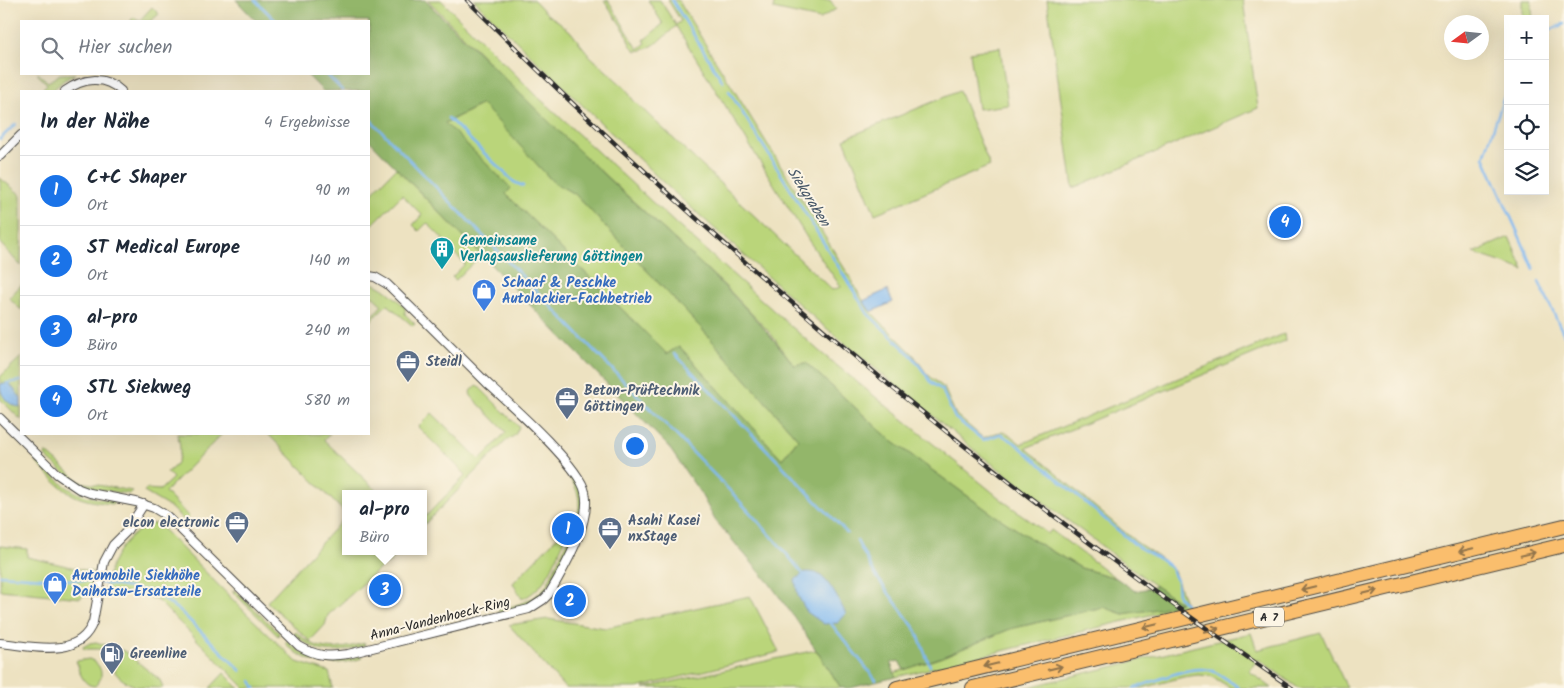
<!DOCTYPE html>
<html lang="de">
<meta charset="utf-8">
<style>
body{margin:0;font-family:Kalam,sans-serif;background:#f2f2f3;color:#1f2937}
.controls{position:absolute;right:15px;top:15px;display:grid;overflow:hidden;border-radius:0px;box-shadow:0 5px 20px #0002}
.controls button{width:45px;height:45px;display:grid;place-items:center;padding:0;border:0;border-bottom:1px solid #e0e1e3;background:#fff;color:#1f2937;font:25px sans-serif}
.compass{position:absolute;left:1444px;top:15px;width:45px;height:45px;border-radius:50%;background:#fff;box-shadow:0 5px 20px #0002;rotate:255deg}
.you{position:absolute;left:634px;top:445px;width:18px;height:18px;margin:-12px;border:4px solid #fff;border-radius:50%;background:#1a73e8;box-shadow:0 0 0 8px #1a73e833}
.badge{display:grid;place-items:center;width:32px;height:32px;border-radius:50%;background:#1a73e8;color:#fff;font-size:16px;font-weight:700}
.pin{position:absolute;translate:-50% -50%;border:2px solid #fff;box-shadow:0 1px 5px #0006}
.popup{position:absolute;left:342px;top:490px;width:85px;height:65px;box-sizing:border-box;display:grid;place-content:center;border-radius:0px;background:#fff;filter:drop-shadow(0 1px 4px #0005);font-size:16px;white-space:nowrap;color:#747a83}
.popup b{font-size:19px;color:#1f2937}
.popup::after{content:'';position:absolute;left:50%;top:100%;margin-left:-10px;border:10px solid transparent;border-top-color:#fff}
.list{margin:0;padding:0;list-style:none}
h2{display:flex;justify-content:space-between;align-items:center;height:65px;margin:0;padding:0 20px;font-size:21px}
h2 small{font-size:16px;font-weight:400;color:#747a83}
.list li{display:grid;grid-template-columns:32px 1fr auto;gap:15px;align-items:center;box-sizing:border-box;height:70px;padding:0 20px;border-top:1px solid #e0e1e3}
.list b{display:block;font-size:19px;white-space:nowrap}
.list p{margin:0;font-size:16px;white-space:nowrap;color:#747a83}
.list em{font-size:16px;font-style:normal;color:#747a83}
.icon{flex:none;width:28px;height:28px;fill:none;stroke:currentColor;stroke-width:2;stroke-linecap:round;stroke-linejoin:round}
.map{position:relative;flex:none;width:1564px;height:688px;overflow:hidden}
.search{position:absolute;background:#fff;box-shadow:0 5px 20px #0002;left:20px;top:20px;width:350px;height:55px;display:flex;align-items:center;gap:12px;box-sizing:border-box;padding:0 18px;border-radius:0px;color:#747a83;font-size:19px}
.panel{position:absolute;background:#fff;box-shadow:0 5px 20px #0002;left:20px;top:90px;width:350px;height:345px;border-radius:0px}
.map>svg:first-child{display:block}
.green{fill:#bad57a;stroke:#728052}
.forest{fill:#93b66a;stroke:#5f704a;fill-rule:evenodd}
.water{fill:#81baf2;stroke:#56728e}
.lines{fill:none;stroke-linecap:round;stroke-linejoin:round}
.stream{stroke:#81baf2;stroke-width:2.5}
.street-casing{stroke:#484642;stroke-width:10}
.highway-casing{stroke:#484642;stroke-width:16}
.street{stroke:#fff;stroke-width:8}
.highway{stroke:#fabe6d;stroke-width:14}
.rail-casing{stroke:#2b2b2b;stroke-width:4.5}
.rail{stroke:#fcf5e5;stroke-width:2.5;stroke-dasharray:8;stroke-linecap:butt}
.oneway{stroke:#92744c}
.labels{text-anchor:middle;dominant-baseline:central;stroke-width:4;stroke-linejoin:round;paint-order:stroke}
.shield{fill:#fcf5e5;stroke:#6a6863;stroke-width:1}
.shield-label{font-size:12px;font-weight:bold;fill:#2b2b2b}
.culture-label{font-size:14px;font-weight:bold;fill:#0d838f;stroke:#fcf5e5;text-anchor:start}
.shop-label{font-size:14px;font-weight:bold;fill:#366cbe;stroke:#fcf5e5;text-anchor:start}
.service-label{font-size:14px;font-weight:bold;fill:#4e5e75;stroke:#fcf5e5;text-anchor:start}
.street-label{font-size:14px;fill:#2b2b2b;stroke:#fcf5e5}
.water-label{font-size:15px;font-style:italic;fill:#455667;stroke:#fcf5e5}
</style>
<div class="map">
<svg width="1564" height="688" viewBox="0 0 1564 688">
<rect width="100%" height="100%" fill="#fcf5e5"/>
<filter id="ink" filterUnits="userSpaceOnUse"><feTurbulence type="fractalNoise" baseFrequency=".02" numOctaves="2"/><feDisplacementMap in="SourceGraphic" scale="10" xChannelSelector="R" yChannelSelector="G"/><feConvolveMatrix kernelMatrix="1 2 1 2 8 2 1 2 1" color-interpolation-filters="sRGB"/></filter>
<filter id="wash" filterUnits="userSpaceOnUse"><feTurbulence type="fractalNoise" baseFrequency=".0096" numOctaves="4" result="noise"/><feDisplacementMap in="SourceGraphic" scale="20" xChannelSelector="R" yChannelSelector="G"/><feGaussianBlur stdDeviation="1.12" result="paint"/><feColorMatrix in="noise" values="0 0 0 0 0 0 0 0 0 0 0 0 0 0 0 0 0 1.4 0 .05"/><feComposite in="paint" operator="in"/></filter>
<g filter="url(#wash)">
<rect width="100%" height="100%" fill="#ede2c1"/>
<g class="green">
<path d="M428 0H441L539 98 676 224 819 351 1002 500 1048 534 1051 530 1116 578 1081 568 1041 545 991 513 892 441 806 363 794 365 771 334 727 288 541 116Z"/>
<path d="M474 0H534L548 15 558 21 570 31 590 56 626 89 633 100 832 290 841 287 809 241 676 26C665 36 653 50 636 51L630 45 626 33 604 0H608L638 49 646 43 644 40 663 24 648 0H660L676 25 681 21 668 0H678L853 282V284L869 310 913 354 927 374 944 388 956 415 983 438C1005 429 1003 430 1021 444L1284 334 1285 341 1026 448 1136 542 1163 560 1174 571 1186 606 896 677 894 673 942 657 1010 629 1103 607 1123 614 1180 602 1154 585 979 454 819 322 667 186 556 80Z"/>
<path d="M775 0H830L836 9 820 19 773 9Z"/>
<path d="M1047 0H1243L1258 108 1073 188Z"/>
<path d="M1522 0H1531L1533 19H1522Z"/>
<path d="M152 7 159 14 151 21H130L134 17 139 21Z"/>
<path d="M1000 47 1008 105 978 109 970 52Z"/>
<path d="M37 74H39L48 82 60 74H75L64 80 52 91H47L43 88 47 84Z"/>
<path d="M959 91 990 166 875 214 844 139Z"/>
<path d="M483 104 554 183 575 194 701 328 798 439 782 459 679 346 667 354 506 194 510 188 445 123Z"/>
<path d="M396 168 481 255 456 280 452 277 465 264 442 241 443 239 427 223 419 231 413 225 422 215 402 195 369 228V196Z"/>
<path d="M0 178 21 195V266L0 243Z"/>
<path d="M1509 237 1524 270 1473 253Z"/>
<path d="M369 282C384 286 393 296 405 307V314L415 324 413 326 387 304 370 322 369 320 382 305 370 294 369 295Z"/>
<path d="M21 285V310L9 298Z"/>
<path d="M21 357V420L0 399V377Z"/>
<path d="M477 385 519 427 515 435 506 441 424 525V518L466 475 418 427 432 413 480 460 506 432 471 396 470 392Z"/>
<path d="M177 434H222L165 492 189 517 185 521 171 508 144 492 146 489 160 490 173 478 167 472C182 464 182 448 177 434Z"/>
<path d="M268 434H330L324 440 380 494H346V514Z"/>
<path d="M46 452 80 482 132 491 130 494 87 488 77 484 45 456Z"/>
<path d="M36 462 40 463C70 492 73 495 114 501L113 504C70 500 65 492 36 462Z"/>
<path d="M560 466H564C574 477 582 487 583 503 583 522 553 586 538 598 527 607 512 609 499 613L498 610C517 605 534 601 547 585 553 571 560 557 567 543 582 509 587 496 560 466Z"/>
<path d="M346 516V551H401L388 564H385L328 615 325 625 310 641 267 602Z"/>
<path d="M150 524H158L247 614 297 662 329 672 333 688H245L159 602C143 591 124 593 105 591 109 561 122 538 150 524Z"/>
<path d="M562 532 567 535C555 559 548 588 522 599L513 583Z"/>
<path d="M0 546 27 549V557L93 572 90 596 83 595 81 598 0 590Z"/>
<path d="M232 591H236L279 633 278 636Z"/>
<path d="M750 596 779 652 637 688H565L509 625 548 619 605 628Z"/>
<path d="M296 632C320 654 336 650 365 643L364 646C332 654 320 656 294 634Z"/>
<path d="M1251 633 1257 650 1321 633 1347 688H1298L1260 660H1257L1249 671 1272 688H1231L1211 676 1198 675 1183 677 1143 688H1024Z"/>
<path d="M287 641C311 663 330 664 360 656L363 658C330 667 310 667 285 643Z"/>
<path d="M96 642 124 651 160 680 163 688C145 688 127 688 115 672L117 656 113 654V651L107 648 106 649H84L83 647 90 643Z"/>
<path d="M816 650 841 688H644Z"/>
<path d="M89 659C101 663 106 677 95 686 85 686 82 677 78 669L79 668 76 661Z"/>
<path d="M224 673 239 688H210Z"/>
</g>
<path class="forest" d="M236 0H425C489 63 552 126 618 188 679 244 743 298 794 365L806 363 892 441 991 513 1041 545 1081 568 1116 578 1135 591 1155 587 1154 585 1181 603 1158 609 1123 614 1103 607 1010 629 942 657 904 670 899 661 891 663 896 677 850 688H841L799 624 770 584 715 520 701 494 668 446 369 140V91H323L306 74H369V21H256ZM482 104 554 183 575 194 701 328 798 439 782 459 679 346 667 354 506 194 511 188 445 123Z"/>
<g class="water">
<path d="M887 290 893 302 871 312 863 301Z"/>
<path d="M3 383 10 384 21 398V407C10 407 0 396 0 385Z"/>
<path d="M805 572C809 572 815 572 818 574 829 580 840 602 846 614L838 623 824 624 807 612 798 596 795 580Z"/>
</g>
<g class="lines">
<g class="stream">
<path d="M255 0 276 21"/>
<path d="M672 0 723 82"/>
<path d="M1545 32 1564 24"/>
<path d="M326 74 343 91"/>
<path d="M1508 85 1484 157 1534 269"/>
<path d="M729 91 868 314 913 357 932 383 942 390 955 418 983 440 1000 434 1014 442 1138 547 1163 561 1171 568 1177 581 1178 596 1185 604"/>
<path d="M369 118 734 495 775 540 804 575"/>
<path d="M448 118 514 182 523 186"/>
<path d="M0 139 16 124"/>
<path d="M1539 282 1564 335"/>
<path d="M675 354 847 533"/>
<path d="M7 383 21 381"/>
<path d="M857 541 876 576 916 630 930 666"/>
<path d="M0 575 89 581 154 592 181 612 241 671"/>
<path d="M829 621 876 680"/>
<path d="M251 681 255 688"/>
<path d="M1134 688C1155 682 1192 663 1213 671 1222 675 1231 682 1239 688"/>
</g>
</g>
</g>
<g filter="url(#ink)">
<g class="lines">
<defs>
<g id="street">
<path d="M65 91C83 78 104 75 121 91"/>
<path d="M0 156 21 135"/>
<path d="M0 418 57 474 79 489 90 493 136 502 154 508 167 516 299 646C316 656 328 657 348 654L529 609 543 600 549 594C564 569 592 521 585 492 580 466 510 404 487 383 454 350 421 317 387 284L375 277 369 276"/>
<path d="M0 643C32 646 79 660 93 622L104 562 113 545 126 532 144 504"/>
</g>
<g id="highway">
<path d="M897 688 1564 526"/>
<path d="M973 688 1564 545"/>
</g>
</defs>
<use href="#street" class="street-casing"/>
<use href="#highway" class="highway-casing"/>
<use href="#street" class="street"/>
<use href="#highway" class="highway"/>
<defs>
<path id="rail" d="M467 0C722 256 993 484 1292 688"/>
</defs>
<use href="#rail" class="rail-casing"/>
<use href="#rail" class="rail"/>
</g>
<defs><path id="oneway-shaft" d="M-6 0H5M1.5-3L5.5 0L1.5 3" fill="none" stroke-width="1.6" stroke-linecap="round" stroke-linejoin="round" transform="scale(1.25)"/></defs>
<g class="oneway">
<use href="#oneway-shaft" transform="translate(1466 550) rotate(166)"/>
<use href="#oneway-shaft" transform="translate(1528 554) rotate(-14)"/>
<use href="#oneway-shaft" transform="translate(1308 588) rotate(166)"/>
<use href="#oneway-shaft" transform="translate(1370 592) rotate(-14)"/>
<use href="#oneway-shaft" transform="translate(1150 626) rotate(166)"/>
<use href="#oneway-shaft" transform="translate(1212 630) rotate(-14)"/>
<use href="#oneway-shaft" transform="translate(991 665) rotate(166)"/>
<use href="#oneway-shaft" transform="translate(1055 668) rotate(-14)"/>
</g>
</g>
<defs>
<symbol id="building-pin" viewBox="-11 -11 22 30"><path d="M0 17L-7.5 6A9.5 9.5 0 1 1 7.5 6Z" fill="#0f9aa8" stroke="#fcf5e5"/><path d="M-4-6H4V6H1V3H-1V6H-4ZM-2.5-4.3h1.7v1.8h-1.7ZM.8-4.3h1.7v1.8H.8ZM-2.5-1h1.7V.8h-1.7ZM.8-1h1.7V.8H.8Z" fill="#fff"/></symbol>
<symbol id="shop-pin" viewBox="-11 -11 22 30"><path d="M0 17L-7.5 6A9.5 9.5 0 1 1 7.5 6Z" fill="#3f7fe0" stroke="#fcf5e5"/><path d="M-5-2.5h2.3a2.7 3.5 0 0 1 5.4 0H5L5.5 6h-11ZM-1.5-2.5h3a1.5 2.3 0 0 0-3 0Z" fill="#fff"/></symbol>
<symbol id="office-pin" viewBox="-11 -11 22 30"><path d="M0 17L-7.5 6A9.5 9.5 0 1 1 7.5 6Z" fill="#5c6f8a" stroke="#fcf5e5"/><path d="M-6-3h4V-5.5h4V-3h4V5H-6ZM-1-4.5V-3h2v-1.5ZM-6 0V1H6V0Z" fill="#fff"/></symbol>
<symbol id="fuel-pin" viewBox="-11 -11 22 30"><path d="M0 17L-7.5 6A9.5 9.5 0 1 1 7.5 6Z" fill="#5c6f8a" stroke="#fcf5e5"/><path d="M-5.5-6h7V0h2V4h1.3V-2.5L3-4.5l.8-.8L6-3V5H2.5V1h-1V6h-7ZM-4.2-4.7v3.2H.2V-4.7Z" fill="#fff"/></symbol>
</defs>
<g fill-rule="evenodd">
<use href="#building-pin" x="428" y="235" width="28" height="38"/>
<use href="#shop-pin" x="470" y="277" width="28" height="38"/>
<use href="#office-pin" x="394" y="348" width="28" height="38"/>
<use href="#office-pin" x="553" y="385" width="28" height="38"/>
<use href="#office-pin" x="223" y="509" width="28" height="38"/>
<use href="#office-pin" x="596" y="515" width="28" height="38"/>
<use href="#shop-pin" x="41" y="570" width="28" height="38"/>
<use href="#fuel-pin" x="98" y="640" width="28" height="38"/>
</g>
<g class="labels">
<rect class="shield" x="1254" y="607.5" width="30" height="19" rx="4"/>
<g class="shield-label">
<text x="1269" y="617">A 7</text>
</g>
<g class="culture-label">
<text x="460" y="241">Gemeinsame<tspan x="460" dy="16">Verlagsauslieferung Göttingen</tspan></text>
</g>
<g class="shop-label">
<text x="502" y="283">Schaaf &amp; Peschke<tspan x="502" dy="16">Autolackier-Fachbetrieb</tspan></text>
<text x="72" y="576">Automobile Siekhöhe<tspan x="72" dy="16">Daihatsu-Ersatzteile</tspan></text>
</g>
<g class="service-label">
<text x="426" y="362">Steidl</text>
<text x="584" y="391">Beton-Prüftechnik<tspan x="584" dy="16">Göttingen</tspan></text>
<text x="628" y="521">Asahi Kasei<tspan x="628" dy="16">nxStage</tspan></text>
<text x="220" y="523" text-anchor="end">elcon electronic</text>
<text x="130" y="654">Greenline</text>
</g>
<g class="street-label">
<text transform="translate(440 619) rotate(-14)">Anna-Vandenhoeck-Ring</text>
</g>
<g class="water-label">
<text transform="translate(808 197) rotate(58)">Siekgraben</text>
</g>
</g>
</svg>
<div class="controls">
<button>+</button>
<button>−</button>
<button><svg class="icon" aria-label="locate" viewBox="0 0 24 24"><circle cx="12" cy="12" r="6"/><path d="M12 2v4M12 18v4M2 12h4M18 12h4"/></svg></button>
<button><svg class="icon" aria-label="layers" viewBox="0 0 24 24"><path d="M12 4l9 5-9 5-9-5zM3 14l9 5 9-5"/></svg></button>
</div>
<svg class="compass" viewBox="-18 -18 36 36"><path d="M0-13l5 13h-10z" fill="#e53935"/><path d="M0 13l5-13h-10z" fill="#747a83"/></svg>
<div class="you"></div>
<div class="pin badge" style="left:568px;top:529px">1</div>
<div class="pin badge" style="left:570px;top:601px">2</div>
<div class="pin badge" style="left:385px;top:590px">3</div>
<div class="popup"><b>al-pro</b>Büro</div>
<div class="pin badge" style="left:1285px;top:222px">4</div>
<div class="search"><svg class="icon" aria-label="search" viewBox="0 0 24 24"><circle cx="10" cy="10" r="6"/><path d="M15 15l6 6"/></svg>Hier suchen</div>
<section class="panel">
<h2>In der Nähe<small>4 Ergebnisse</small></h2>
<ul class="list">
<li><span class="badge">1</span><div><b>C+C Shaper</b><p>Ort</p></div><em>90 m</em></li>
<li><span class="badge">2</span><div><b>ST Medical Europe</b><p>Ort</p></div><em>140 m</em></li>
<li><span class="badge">3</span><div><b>al-pro</b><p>Büro</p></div><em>240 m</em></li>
<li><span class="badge">4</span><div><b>STL Siekweg</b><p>Ort</p></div><em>580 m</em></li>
</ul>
</section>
</div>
